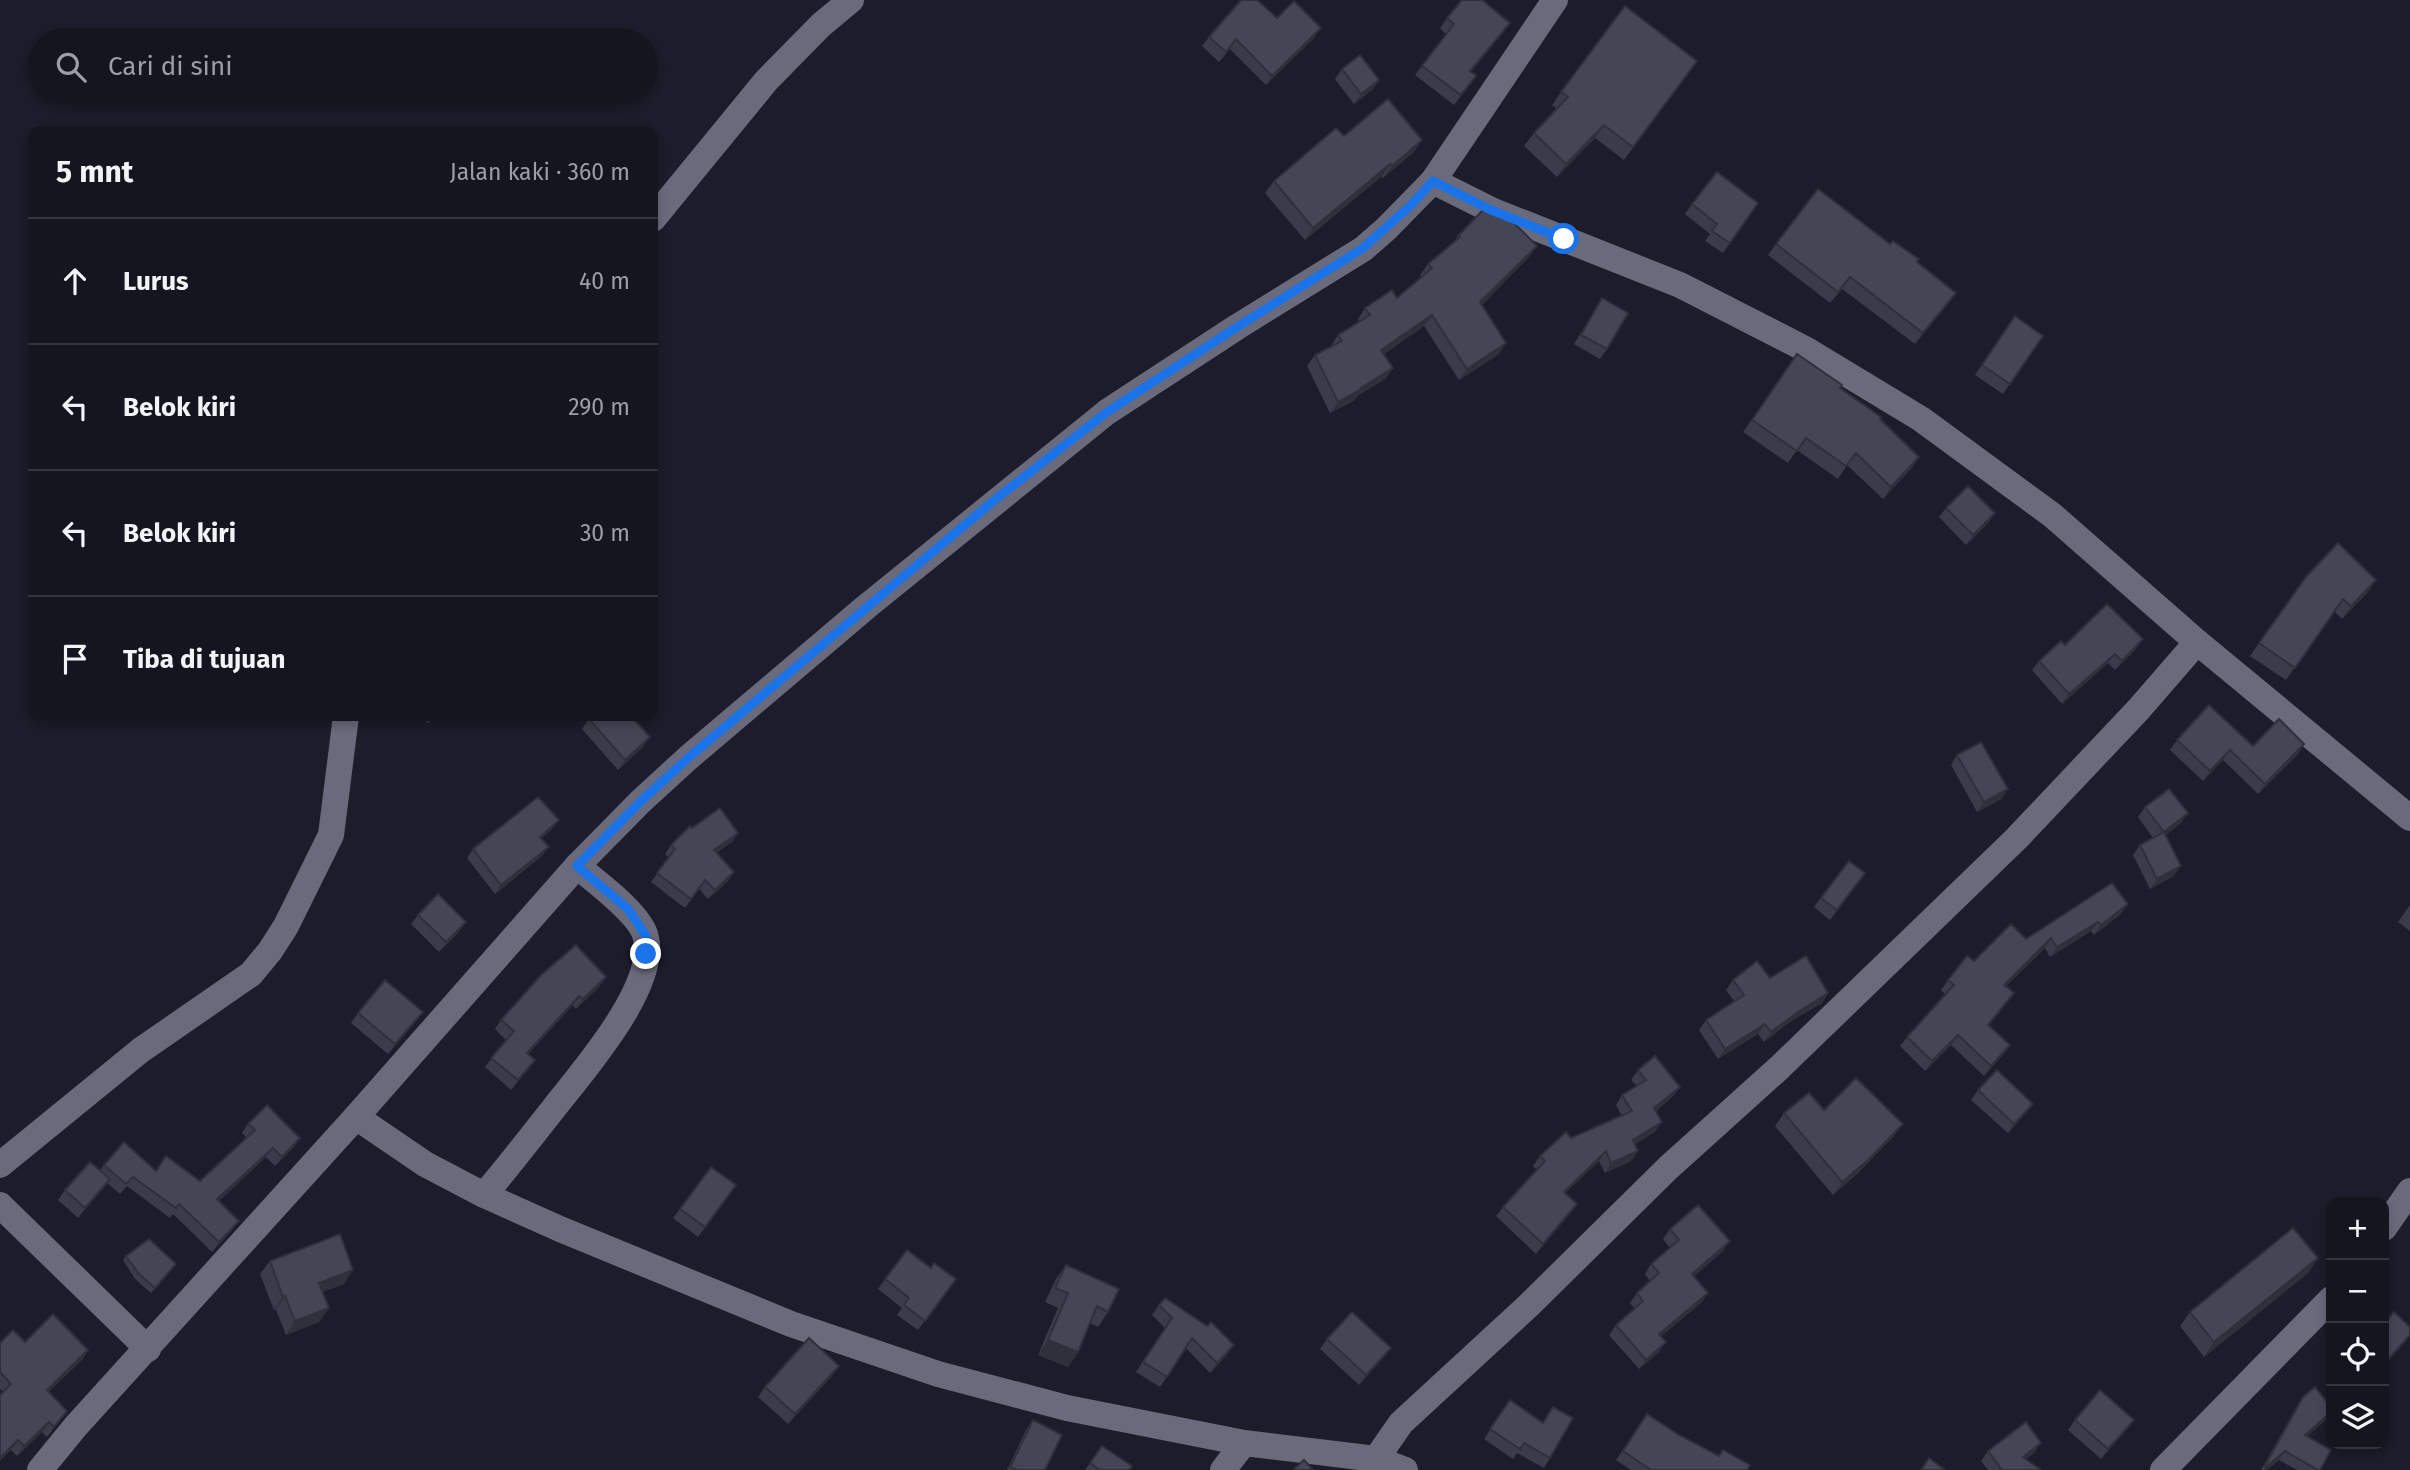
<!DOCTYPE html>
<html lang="id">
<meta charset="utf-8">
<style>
body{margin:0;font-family:"Fira Sans",sans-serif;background:#22222d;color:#f1f3f6}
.controls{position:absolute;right:21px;bottom:21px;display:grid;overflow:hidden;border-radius:14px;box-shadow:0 4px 10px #0003}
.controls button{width:63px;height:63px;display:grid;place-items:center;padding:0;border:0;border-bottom:2px solid #34343e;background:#151520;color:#f1f3f6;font:35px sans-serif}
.stop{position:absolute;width:21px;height:21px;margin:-16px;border:5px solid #1a73e8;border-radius:50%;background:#fff}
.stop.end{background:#1a73e8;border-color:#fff;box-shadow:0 2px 7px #0008}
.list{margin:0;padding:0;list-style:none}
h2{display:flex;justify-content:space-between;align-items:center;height:91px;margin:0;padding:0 28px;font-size:30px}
h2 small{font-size:23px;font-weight:400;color:#9d9fa5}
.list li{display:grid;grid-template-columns:46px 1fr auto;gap:21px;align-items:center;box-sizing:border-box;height:126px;padding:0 28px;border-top:2px solid #34343e}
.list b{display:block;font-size:26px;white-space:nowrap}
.list em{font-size:23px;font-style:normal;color:#9d9fa5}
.icon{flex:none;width:38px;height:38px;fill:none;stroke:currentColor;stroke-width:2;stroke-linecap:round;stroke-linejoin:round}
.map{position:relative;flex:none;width:2410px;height:1470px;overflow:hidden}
.search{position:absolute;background:#151520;box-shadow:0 4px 10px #0003;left:28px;top:28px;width:630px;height:77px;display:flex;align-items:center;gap:18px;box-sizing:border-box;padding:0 24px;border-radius:38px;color:#9d9fa5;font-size:26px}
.panel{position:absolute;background:#151520;box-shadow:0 4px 10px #0003;left:28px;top:126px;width:630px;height:595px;border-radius:14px}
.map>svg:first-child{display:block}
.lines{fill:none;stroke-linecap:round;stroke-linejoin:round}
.minor{stroke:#696a7b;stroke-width:26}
.wall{fill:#3b3b49}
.shaded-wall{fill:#30303c}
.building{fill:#454555;stroke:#30303c;stroke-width:2}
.route{stroke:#1a73e8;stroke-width:9}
</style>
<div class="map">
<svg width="2410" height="1470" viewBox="0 0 2410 1470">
<rect width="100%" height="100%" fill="#1c1c2a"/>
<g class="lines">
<g class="minor">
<path d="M1433 181 1491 210 1680 285 1807 350 1921 419 2052 515 2197 642"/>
<path d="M653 219 766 81 821 25 851 0"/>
<path d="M356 1117 425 1164 484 1195 560 1229 791 1324 938 1374 1067 1408 1244 1443 1376 1459 1405 1470"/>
<path d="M0 1165 141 1050 251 974 270 951 286 926 331 835 346 716"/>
<path d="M484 1195C508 1167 531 1137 554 1108 583 1071 657 987 646 938 642 915 595 881 577 866"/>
<path d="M0 1205 148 1349"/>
<path d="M2384 1228 2410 1191"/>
<path d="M40 1470 76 1426 356 1117 577 866 640 802 688 758 866 607 1107 412 1237 327 1363 249 1386 229 1433 181 1555 0"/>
<path d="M1223 1470 1244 1443"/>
<path d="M1376 1470V1459L1401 1423 1528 1306 1668 1168 1779 1068 2016 839 2138 710 2197 642 2410 818"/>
<path d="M2163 1470 2331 1299"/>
</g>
</g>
<g class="wall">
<path d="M1277 18 1314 38 1266 85 1230 49 1219 62 1202 46 1209 37Z"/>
<path d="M1447 18 1510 23 1471 72 1476 76 1454 105 1415 75 1446 34 1440 28Z"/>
<path d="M1342 69 1379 80 1372 90 1354 104 1335 79Z"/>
<path d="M1688 74 1624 160 1595 138 1557 177 1524 146 1534 133 1557 109 1552 105 1561 92Z"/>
<path d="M1344 136 1414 152 1383 178 1382 176 1305 240 1265 193 1274 181Z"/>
<path d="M1758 203 1723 253 1705 241 1710 234 1685 214 1692 204Z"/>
<path d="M1458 236 1537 246 1529 257 1482 305 1499 354 1459 380 1424 326 1384 354 1393 368 1385 379 1357 396 1355 400 1330 413 1307 366 1315 355 1331 346 1338 335 1359 322 1358 319 1365 308 1397 298 1422 277 1420 275 1428 264 1452 244Z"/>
<path d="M1776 244H1890L1917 262 1948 304 1915 344 1842 289 1830 303 1768 255Z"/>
<path d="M1602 298 1607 349 1600 359 1574 344Z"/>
<path d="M2015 316 2043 336 2003 394 1975 375Z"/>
<path d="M1797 354 1880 419 1919 457 1911 469 1883 499 1847 465 1838 479 1797 450 1788 463 1743 432Z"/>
<path d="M1946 508 1995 513 1988 523 1966 545 1939 517Z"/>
<path d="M2306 577 2376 580 2367 593 2342 619 2334 611 2286 680 2250 656Z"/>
<path d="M2143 639 2136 649 2115 670 2108 663 2062 704 2032 670 2039 661 2065 645Z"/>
<path d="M420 716H435L428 723Z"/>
<path d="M589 719 643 747 618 770 582 729Z"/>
<path d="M2177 740 2253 746 2304 744 2298 754 2258 794 2223 760 2203 781 2170 750Z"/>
<path d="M1957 755 2008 789 2001 799 1977 812 1951 765Z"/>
<path d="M2145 807 2188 813 2181 823 2165 836 2174 876 2150 889 2133 855 2140 845 2153 838 2138 817Z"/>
<path d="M692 828 738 833 732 842 716 853 734 872 728 881 708 899 699 889 685 908 651 882 669 858 665 854 671 845Z"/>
<path d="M552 829 541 838 542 856 495 894 467 858 473 849Z"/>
<path d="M1849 861 1865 873 1830 920 1814 907Z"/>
<path d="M2410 905V931L2398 922Z"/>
<path d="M2121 914 2094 935 2091 931 2050 957 2045 948 2005 987 2007 1003 1989 1025 2010 1045 2003 1055 1984 1076 1951 1045 1925 1071 1900 1046 1907 1037 1945 994 1941 990 1948 980 1974 961 2026 939Z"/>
<path d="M418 915 459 932 439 952 411 924Z"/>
<path d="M1770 978 1828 993 1822 1003 1791 1021 1764 1042 1758 1034 1718 1059 1699 1030 1706 1020 1734 1001 1726 990 1733 980Z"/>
<path d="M599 987 576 1009 573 1005 528 1054 535 1060 511 1090 485 1067 506 1040 495 1029 501 1020Z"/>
<path d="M358 1013 416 1021 388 1054 351 1023Z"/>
<path d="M1638 1070 1680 1087 1673 1096 1656 1111V1131L1635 1144 1631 1161 1605 1173 1599 1161 1565 1193 1577 1204 1536 1254 1496 1216 1503 1207 1537 1170 1533 1166 1540 1156 1571 1138 1622 1116 1616 1105 1622 1095 1637 1086 1631 1080Z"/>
<path d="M1978 1090 2033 1104 2026 1113 2008 1133 1971 1100Z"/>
<path d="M1824 1110 1894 1136 1858 1173 1833 1195 1775 1126 1784 1113Z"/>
<path d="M248 1124 294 1147 275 1166 266 1157 219 1201 232 1230 212 1252 173 1214 170 1218 127 1186 120 1194 107 1183 78 1218 58 1200 65 1190 100 1170 104 1165 200 1181 247 1138 242 1133Z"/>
<path d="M711 1167 736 1185 698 1237 673 1218Z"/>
<path d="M1670 1229 1723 1251 1694 1276 1708 1293 1701 1303 1661 1336 1659 1352 1639 1369 1609 1335 1616 1325 1635 1309 1630 1303 1637 1293 1650 1281 1645 1274 1651 1264 1670 1248 1663 1239Z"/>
<path d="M126 1256 176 1264 151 1293 135 1279 123 1260Z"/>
<path d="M2318 1258 2308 1273 2204 1357 2180 1326 2190 1312Z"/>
<path d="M270 1261 344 1284 322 1292 329 1308 319 1322 286 1335 276 1310H274L260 1274Z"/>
<path d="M1066 1265 1108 1312 1098 1327 1090 1323 1078 1352 1068 1367 1038 1355 1058 1308 1045 1302 1056 1279Z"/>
<path d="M931 1268 956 1279 918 1330 897 1315 902 1308 878 1289 885 1279Z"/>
<path d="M1159 1305 1227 1355 1210 1373 1186 1348 1160 1387 1136 1372 1165 1328 1152 1315Z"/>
<path d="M1327 1339 1384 1357 1359 1385 1320 1349Z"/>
<path d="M25 1342 88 1350 82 1360 48 1392 67 1411 47 1437 42 1432 17 1456 11 1450 3 1392 0 1389V1343Z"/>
<path d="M832 1376 788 1424 758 1397 765 1387Z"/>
<path d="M2303 1397 2328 1418 2307 1436 2320 1470H2297L2279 1460 2267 1470H2261L2297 1406Z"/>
<path d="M1510 1400 1543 1422 1553 1407 1550 1458 1544 1468 1517 1453 1513 1459 1484 1439Z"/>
<path d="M1647 1414 1679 1435 1719 1456 1723 1450 1747 1470H1631L1616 1460Z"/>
<path d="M1033 1420 1045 1470H1007L1026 1430Z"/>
<path d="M2075 1420H2134L2127 1429 2101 1459 2068 1430Z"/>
<path d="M1102 1446 1129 1470H1085Z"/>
<path d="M1988 1451 2034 1453 2026 1459 2041 1470H1988L1981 1461Z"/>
</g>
<g class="shaded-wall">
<path d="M1510 23 1503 33 1463 81 1470 71Z"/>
<path d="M1321 28 1314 38 1266 85 1272 76Z"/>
<path d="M1379 80 1372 90 1354 104 1361 94Z"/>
<path d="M1604 125 1595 138 1557 177 1566 164Z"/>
<path d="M1422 140 1414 152 1383 178 1392 166Z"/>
<path d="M1390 164 1382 176 1305 240 1313 228Z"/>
<path d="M1537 246 1529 257 1473 314 1480 302Z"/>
<path d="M1956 293 1948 304 1915 344 1923 333Z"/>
<path d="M1432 315 1424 326 1374 361 1381 350Z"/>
<path d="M1506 343 1499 354 1459 380 1467 369Z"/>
<path d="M1393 368 1385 379 1357 396 1355 400 1330 413 1338 402Z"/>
<path d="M1919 457 1911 469 1883 499 1891 487Z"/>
<path d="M1995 513 1988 523 1966 545 1973 535Z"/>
<path d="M2376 580 2367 593 2342 619 2351 606Z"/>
<path d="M2143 639 2136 649 2115 670 2122 661Z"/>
<path d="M2115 654 2108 663 2062 704 2069 694Z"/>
<path d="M650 737 643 747 618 770 625 760Z"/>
<path d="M2304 744 2298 754 2258 794 2265 784Z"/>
<path d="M2230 750 2223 760 2203 781 2210 771Z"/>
<path d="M2008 789 2001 799 1977 812 1984 802Z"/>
<path d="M2188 813 2181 823 2157 842 2164 832Z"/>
<path d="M559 820 552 829 534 845 540 837Z"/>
<path d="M738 833 732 842 708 859 714 850Z"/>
<path d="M549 847 542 856 495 894 501 885Z"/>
<path d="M2181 866 2174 876 2150 889 2157 879Z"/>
<path d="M734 872 728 881 708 899 715 890Z"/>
<path d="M2128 904 2121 914 2094 935 2101 925Z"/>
<path d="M466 922 459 932 439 952 446 942Z"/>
<path d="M2098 922 2091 931 2050 957 2057 947Z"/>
<path d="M2051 938 2045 948 1997 995 2004 985Z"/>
<path d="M606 977 599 987 576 1009 583 999Z"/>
<path d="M1828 993 1822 1003 1791 1021 1764 1042 1771 1032 1798 1012Z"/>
<path d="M579 996 573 1005 520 1063 527 1053Z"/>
<path d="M423 1012 416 1021 388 1054 395 1044Z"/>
<path d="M1765 1024 1758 1034 1718 1059 1725 1049Z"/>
<path d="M1958 1035 1951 1045 1925 1071 1932 1061Z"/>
<path d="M2010 1045 2003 1055 1984 1076 1991 1066Z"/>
<path d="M1680 1087 1673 1096 1647 1118 1654 1108Z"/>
<path d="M2033 1104 2026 1113 2008 1133 2014 1124Z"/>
<path d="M1662 1122 1656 1131 1626 1150 1633 1140Z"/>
<path d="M1903 1124 1894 1136 1858 1173 1833 1195 1842 1182Z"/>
<path d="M300 1138 294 1147 275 1166 282 1157Z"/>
<path d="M273 1148 266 1157 211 1209 217 1199Z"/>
<path d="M1606 1151 1599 1161 1557 1201 1564 1192Z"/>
<path d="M1638 1151 1631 1161 1605 1173 1611 1163Z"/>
<path d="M110 1179 103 1189 78 1218 85 1208Z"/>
<path d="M1577 1204 1570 1214 1536 1254 1543 1244Z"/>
<path d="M239 1221 232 1230 212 1252 219 1242Z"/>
<path d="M1730 1241 1723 1251 1686 1284 1692 1274Z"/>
<path d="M2318 1258 2308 1273 2204 1357 2214 1342Z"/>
<path d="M353 1270 344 1284 309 1297 319 1283Z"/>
<path d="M1708 1293 1701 1303 1652 1344 1659 1334Z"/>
<path d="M285 1296 276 1310H274L283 1297Z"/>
<path d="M329 1308 319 1322 286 1335 295 1321Z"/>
<path d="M2410 1335 2407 1340 2384 1366V1364Z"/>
<path d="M1048 1340 1078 1352 1068 1367 1038 1355Z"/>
<path d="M1666 1342 1659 1352 1639 1369 1646 1360Z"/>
<path d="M1234 1345 1227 1355 1210 1373 1217 1363Z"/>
<path d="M1391 1348 1384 1357 1359 1385 1366 1375Z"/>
<path d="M88 1350 82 1360 40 1400 47 1390Z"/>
<path d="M839 1366 832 1376 788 1424 795 1414Z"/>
<path d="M2331 1412 2328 1418 2299 1443 2305 1435Z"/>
<path d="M2134 1420 2127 1429 2101 1459 2108 1449Z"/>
<path d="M49 1422 42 1432 17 1456 24 1446Z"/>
<path d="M18 1440 11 1450 0 1461V1458Z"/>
<path d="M2041 1443 2034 1453 2017 1466 2023 1457Z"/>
<path d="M2285 1451 2279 1460 2267 1470H2264Z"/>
</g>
<g class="building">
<path d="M1241 0H1257L1277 18 1294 1 1321 28 1272 76 1236 39 1226 52 1209 37Z"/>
<path d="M1462 0H1482L1510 23 1470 71 1476 76 1461 95 1422 66 1454 24 1447 18Z"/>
<path d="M1625 6 1697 61 1633 147 1604 125 1566 164 1534 133 1568 97 1561 92Z"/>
<path d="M1360 55 1379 80 1361 94 1342 69Z"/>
<path d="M1388 99 1422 140 1392 166 1390 164 1313 228 1274 181 1336 128 1344 136Z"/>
<path d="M1717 172 1758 203 1730 243 1712 231 1717 224 1692 204Z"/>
<path d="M1818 189 1890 244 1893 241 1919 259 1917 262 1956 293 1923 333 1850 277 1838 292 1776 244Z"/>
<path d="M1484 209 1512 221 1537 246 1480 302 1506 343 1467 369 1432 315 1381 350 1393 368 1361 388 1362 389 1338 402 1315 355 1342 341 1338 335 1370 315 1365 308 1392 290 1397 298 1432 268 1428 264 1460 237 1458 236Z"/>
<path d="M1602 298 1628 313 1607 349 1581 335Z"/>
<path d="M2015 316 2043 336 2010 384 1982 365Z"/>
<path d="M1797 354 1842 385 1840 388 1881 417 1880 419 1919 457 1891 487 1856 453 1846 466 1806 438 1797 451 1752 420Z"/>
<path d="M1968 486 1995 513 1973 535 1946 508Z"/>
<path d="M2338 543 2376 580 2351 606 2343 599 2295 668 2259 643 2306 577Z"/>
<path d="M2107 604 2143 639 2122 661 2115 654 2069 694 2039 661 2061 641 2065 645Z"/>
<path d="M2209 705 2253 746 2279 719 2304 744 2265 784 2230 750 2210 771 2177 740Z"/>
<path d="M593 716H631L650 737 625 760 589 719Z"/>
<path d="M1981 742 2008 789 1984 802 1957 755Z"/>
<path d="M2169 789 2188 813 2164 832 2145 807Z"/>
<path d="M538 797 559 820 540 837 549 847 501 885 473 849Z"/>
<path d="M720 808 738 833 714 850 734 872 715 890 705 880 691 899 657 873 675 849 671 845 690 826 692 828Z"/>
<path d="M2164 832 2181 866 2157 879 2140 845Z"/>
<path d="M1849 861 1865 873 1837 910 1821 898Z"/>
<path d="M2112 883 2128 904 2101 925 2098 922 2057 947 2051 938 2004 985 2014 993 1988 1025 2010 1045 1991 1066 1958 1035 1932 1061 1907 1037 1954 985 1948 980 1967 956 1974 961 2011 924 2026 939Z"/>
<path d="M438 894 466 922 446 942 418 915Z"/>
<path d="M576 945 606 977 583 999 579 996 527 1053 535 1060 518 1080 491 1058 514 1031 501 1020 541 975Z"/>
<path d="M1806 956 1828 993 1798 1012 1771 1032 1765 1024 1725 1049 1706 1020 1744 995 1733 980 1757 961 1770 978Z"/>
<path d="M385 980 423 1012 395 1044 358 1013Z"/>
<path d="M1655 1056 1680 1087 1654 1108 1662 1122 1633 1140 1638 1151 1611 1163 1606 1151 1564 1192 1577 1204 1543 1244 1503 1207 1545 1161 1540 1156 1566 1132 1571 1138 1632 1111 1622 1095 1646 1080 1638 1070Z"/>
<path d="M1997 1070 2033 1104 2014 1124 1978 1090Z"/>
<path d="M1856 1078 1903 1124 1867 1161 1842 1182 1784 1113 1809 1093 1824 1110Z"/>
<path d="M267 1105 300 1138 282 1157 273 1148 217 1199 239 1221 219 1242 179 1204 176 1208 133 1177 126 1184 104 1165 124 1142 156 1171 166 1156 200 1181 255 1130 248 1124Z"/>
<path d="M90 1162 110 1179 85 1208 65 1190Z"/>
<path d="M711 1167 736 1185 705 1227 680 1209Z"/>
<path d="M1698 1205 1730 1241 1692 1274 1708 1293 1659 1334 1666 1342 1646 1360 1616 1325 1643 1301 1637 1293 1659 1273 1651 1264 1679 1240 1670 1229Z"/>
<path d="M2293 1228 2318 1258 2214 1342 2190 1312Z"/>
<path d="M340 1234 353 1270 319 1283 329 1308 295 1321 285 1296 283 1297 270 1261Z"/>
<path d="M149 1239 176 1264 155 1288 139 1274 126 1256Z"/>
<path d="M907 1250 931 1268 934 1263 956 1279 925 1321 904 1305 909 1298 885 1279Z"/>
<path d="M1066 1265 1119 1289 1108 1312 1097 1306 1078 1352 1048 1340 1068 1293 1055 1288Z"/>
<path d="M1165 1298 1207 1326 1211 1322 1234 1345 1217 1363 1192 1338 1167 1377 1143 1362 1172 1318 1159 1305Z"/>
<path d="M1352 1312 1391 1348 1366 1375 1327 1339Z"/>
<path d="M2394 1312 2410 1327V1335L2384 1364V1323Z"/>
<path d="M53 1314 88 1350 47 1390 67 1411 54 1427 49 1422 24 1446 18 1440 0 1458V1395L11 1384 0 1372V1343L13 1330 25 1342Z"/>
<path d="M809 1338 839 1366 795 1414 765 1387Z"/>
<path d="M2315 1387 2331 1407V1412L2305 1435 2331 1450 2320 1470H2318L2285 1451 2266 1467 2265 1466 2303 1397Z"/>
<path d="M2100 1390 2134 1420 2108 1449 2075 1420Z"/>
<path d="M1510 1400 1543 1423 1553 1407 1573 1418 1550 1458 1524 1443 1520 1449 1490 1429Z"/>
<path d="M1647 1414 1679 1435 1719 1456 1723 1450 1750 1465 1747 1470H1651L1623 1451Z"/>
<path d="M1033 1420 1062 1435 1045 1470H1017L1010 1467Z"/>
<path d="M2026 1422 2041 1443 2023 1457 2041 1470H2002L1988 1451Z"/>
<path d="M1102 1446 1132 1466 1129 1470H1100L1090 1463Z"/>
<path d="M1929 1458 1945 1470H1921Z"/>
<path d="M1304 1460 1313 1470H1293Z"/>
</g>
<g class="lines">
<path class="route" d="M646 954V936L628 909 577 866 640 802 688 758 992 502 1107 412 1237 327 1363 248 1411 205 1433 181 1491 210 1564 239"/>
</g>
</svg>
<div class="controls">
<button>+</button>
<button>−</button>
<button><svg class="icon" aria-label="locate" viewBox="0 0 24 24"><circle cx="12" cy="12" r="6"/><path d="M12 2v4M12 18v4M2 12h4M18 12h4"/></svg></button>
<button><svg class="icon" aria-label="layers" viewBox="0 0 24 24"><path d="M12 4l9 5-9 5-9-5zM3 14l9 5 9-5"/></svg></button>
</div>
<div class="stop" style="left:1564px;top:239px"></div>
<div class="stop end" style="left:646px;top:954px"></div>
<div class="search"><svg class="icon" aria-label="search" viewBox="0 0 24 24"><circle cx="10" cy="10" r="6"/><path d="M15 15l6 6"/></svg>Cari di sini</div>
<section class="panel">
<h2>5 mnt<small>Jalan kaki · 360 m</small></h2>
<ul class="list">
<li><svg class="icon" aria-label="ahead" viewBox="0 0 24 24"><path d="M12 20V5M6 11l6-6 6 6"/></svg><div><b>Lurus</b></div><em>40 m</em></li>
<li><svg class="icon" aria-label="left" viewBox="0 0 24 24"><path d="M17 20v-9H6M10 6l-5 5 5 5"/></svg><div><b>Belok kiri</b></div><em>290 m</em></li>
<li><svg class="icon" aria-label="left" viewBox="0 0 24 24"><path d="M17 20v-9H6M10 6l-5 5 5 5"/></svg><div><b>Belok kiri</b></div><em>30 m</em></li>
<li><svg class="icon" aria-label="arrive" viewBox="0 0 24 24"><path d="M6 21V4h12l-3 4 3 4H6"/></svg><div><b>Tiba di tujuan</b></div></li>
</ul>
</section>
</div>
